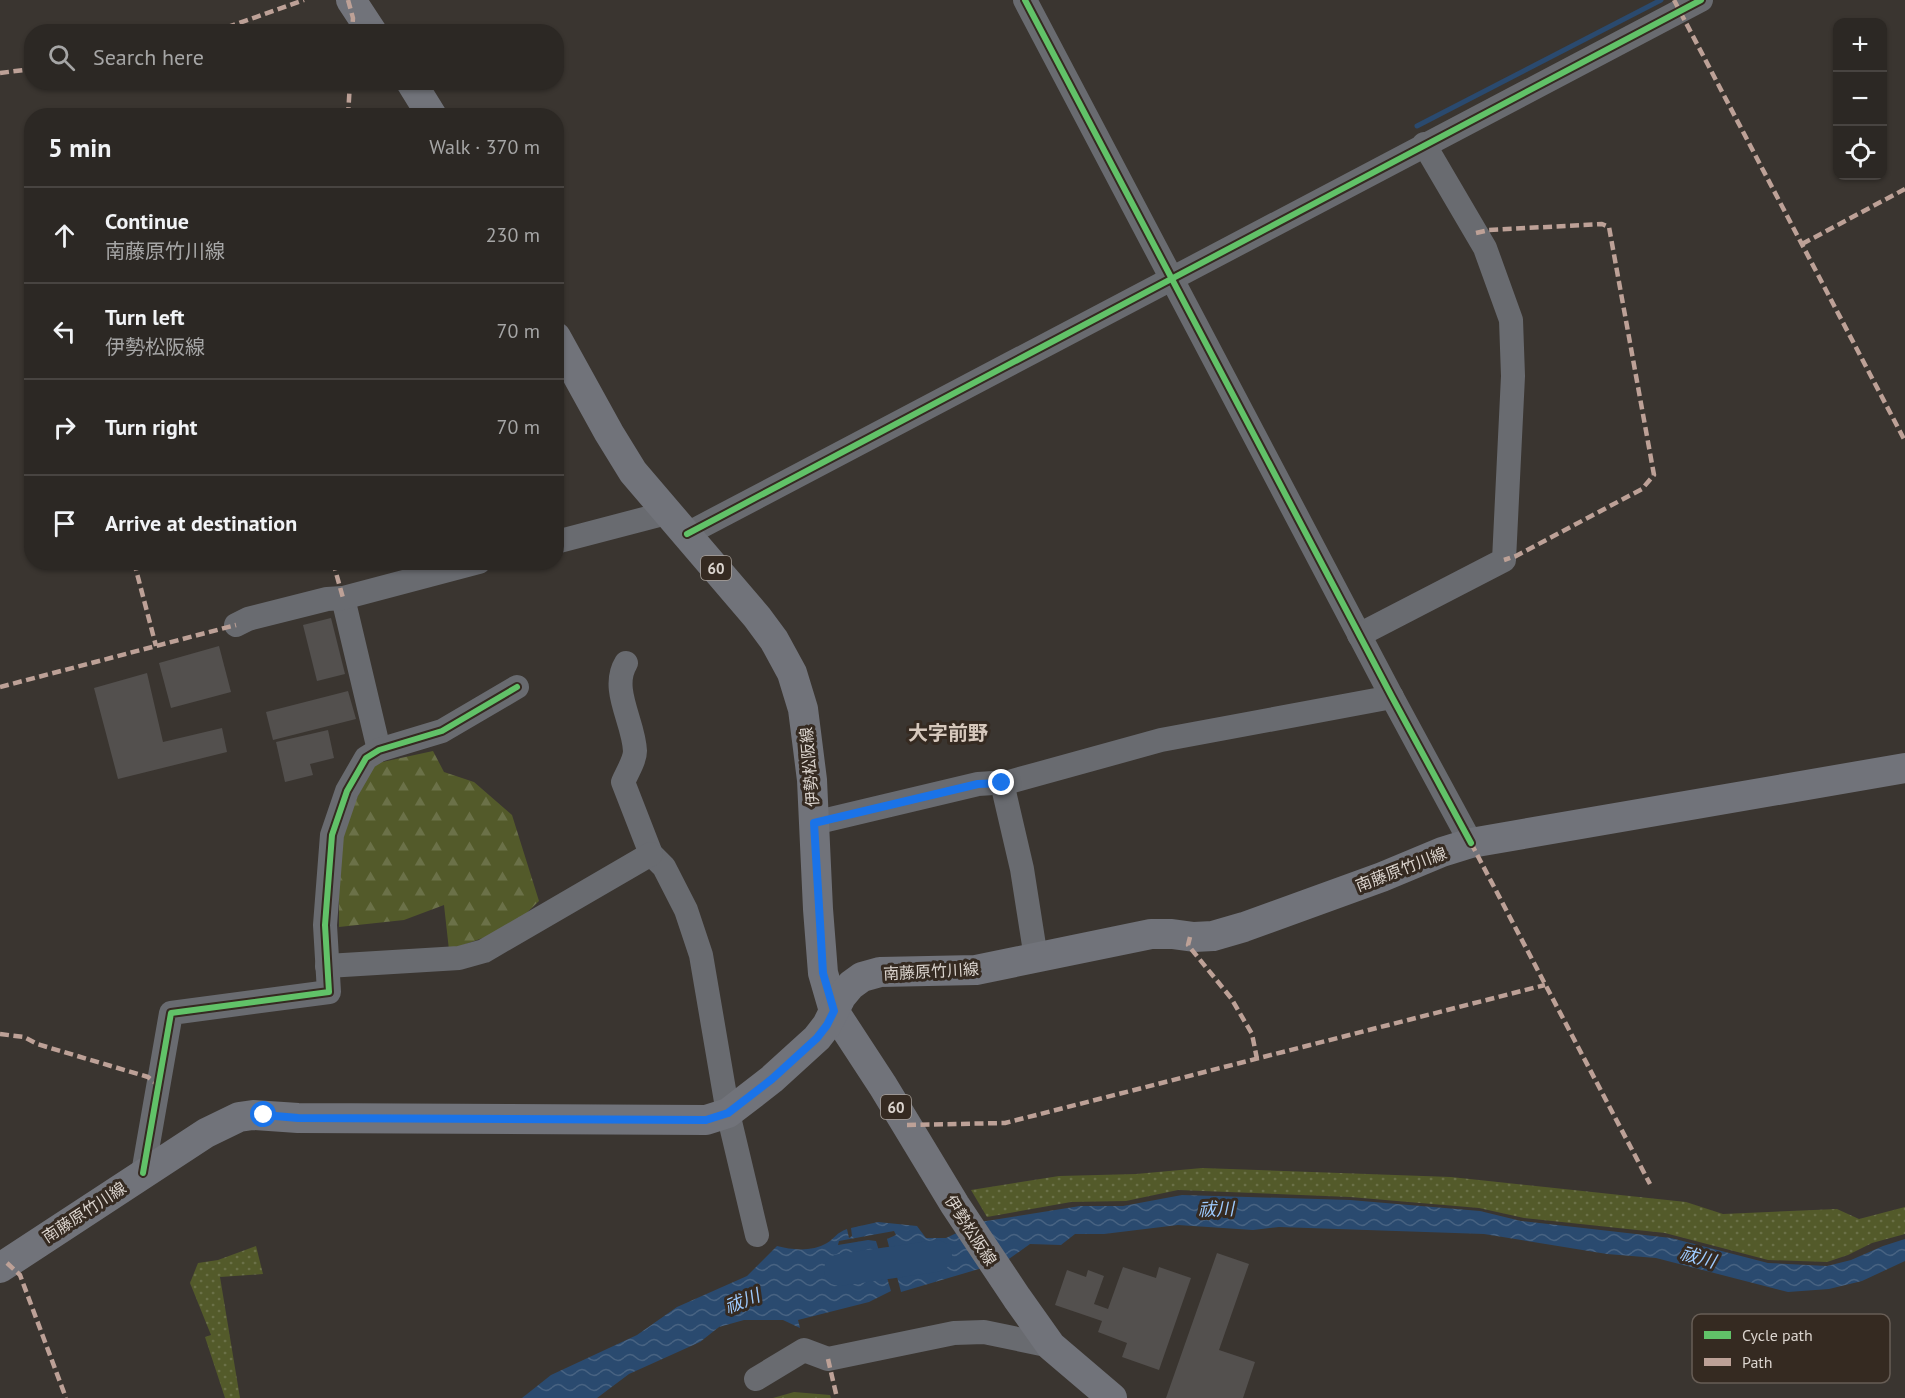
<!DOCTYPE html>
<meta charset="utf-8">
<style>
body{margin:0;font-family:"PT Sans","Noto Sans JP",sans-serif;background:#383431;color:#f1f3f6}
.controls{position:absolute;right:18px;top:18px;display:grid;overflow:hidden;border-radius:12px;box-shadow:0 2px 4px #0004}
.controls button{width:54px;height:54px;display:grid;place-items:center;padding:0;border:0;border-bottom:2px solid #484441;background:#2c2824;color:#f1f3f6;font:30px sans-serif}
.stop{position:absolute;width:18px;height:18px;margin:-14px;border:4px solid #1a73e8;border-radius:50%;background:#fff}
.stop.end{background:#1a73e8;border-color:#fff;box-shadow:0 2px 6px #0008}
.list{margin:0;padding:0;list-style:none}
h2{display:flex;justify-content:space-between;align-items:center;height:78px;margin:0;padding:0 24px;font-size:26px}
h2 small{font-size:20px;font-weight:400;color:#a6a6a6}
.list li{display:grid;grid-template-columns:39px 1fr auto;gap:18px;align-items:center;box-sizing:border-box;height:96px;padding:0 24px;border-top:2px solid #484441}
.list b{display:block;font-size:22px;white-space:nowrap}
.list p{margin:0;font-size:20px;white-space:nowrap;color:#a6a6a6}
.list em{font-size:20px;font-style:normal;color:#a6a6a6}
.icon{flex:none;width:33px;height:33px;fill:none;stroke:currentColor;stroke-width:2;stroke-linecap:round;stroke-linejoin:round}
.map{position:relative;flex:none;width:1905px;height:1398px;overflow:hidden}
.search{position:absolute;background:#2c2824;box-shadow:0 2px 4px #0004;left:24px;top:24px;width:540px;height:66px;display:flex;align-items:center;gap:15px;box-sizing:border-box;padding:0 21px;border-radius:24px;color:#a6a6a6;font-size:22px}
.panel{position:absolute;background:#2c2824;box-shadow:0 2px 4px #0004;left:24px;top:108px;width:540px;height:462px;border-radius:24px}
.map>svg:first-child{display:block}
.grass{fill:url(#grass-dots)}
.forest{fill:url(#forest-firs)}
.water{fill:url(#water-waves)}
.lines{fill:none;stroke-linecap:round;stroke-linejoin:round}
.stream{stroke:#2a4a6f;stroke-width:5}
.river{stroke:#2a4a6f;stroke-width:32}
.building{fill:#53504e}
.minor{stroke:#696b70;stroke-width:24}
.major{stroke:#71737a;stroke-width:30}
.quiet{stroke:#bda197;stroke-width:4.5;stroke-dasharray:9 4.5;stroke-linecap:butt}
.cycleway-casing{stroke:#352a21;stroke-width:10}
.cycleway{stroke:#61c268;stroke-width:6}
.route{stroke:#1a73e8;stroke-width:8}
.labels{text-anchor:middle;dominant-baseline:central;stroke-width:6;stroke-linejoin:round;paint-order:stroke}
.shield{fill:#352a21;stroke:#a9a19a;stroke-width:1.5}
.shield-label{font-size:15px;font-weight:bold;fill:#dbd4ce}
.street-label{font-size:16px;fill:#dbd4ce;stroke:#352a21}
.water-label{font-size:18px;font-style:italic;fill:#9dcafe;stroke:#352a21}
.quarter-label{font-size:20px;font-weight:bold;fill:#d6c8bc;stroke:#352a21}
.key{fill:#352a21;stroke:#675d55;stroke-width:1.5}
.key-label{font-size:16px;fill:#dbd4ce}
</style>
<div class="map">
<svg width="1905" height="1398" viewBox="0 0 1905 1398">
<defs>
<pattern id="grass-dots" width="8" height="8" patternUnits="userSpaceOnUse" patternTransform="scale(1.5)"><rect width="8" height="8" fill="#535a2a"/><path d="M2 2h.1M6 6h.1" fill="none" stroke="#6b7148" stroke-width="1.8" stroke-linecap="round"/></pattern>
<pattern id="forest-firs" width="22" height="20" patternUnits="userSpaceOnUse" patternTransform="scale(1.5)"><rect width="22" height="20" fill="#535a2a"/><path d="M5 1l3.5 6h-7zM16 11l3.5 6h-7z" fill="#6b7148"/></pattern>
<pattern id="water-waves" width="16" height="10" patternUnits="userSpaceOnUse" patternTransform="scale(1.5)"><rect width="16" height="10" fill="#2a4a6f"/><path d="M0 5q4-4 8 0t8 0" fill="none" stroke="#486382"/></pattern>
</defs>
<rect width="100%" height="100%" fill="#3a3530"/>
<g class="grass">
<path d="M1202 1168 1451 1177 1686 1202 1723 1214 1837 1209 1859 1219 1905 1207V1234L1872 1243 1848 1255 1827 1262 1768 1260 1665 1233 1524 1218 1479 1208 1350 1197 1178 1190 1126 1201 1071 1202 987 1217 971 1190 1059 1176 1136 1174Z"/>
<path d="M256 1246 263 1274 220 1277 240 1398H225L205 1337 211 1335 190 1283 198 1263 218 1260Z"/>
</g>
<g class="forest">
<path d="M433 751 444 772 474 782 512 815 539 901 511 928 449 950 444 905 404 920 339 927V836L373 764Z"/>
<path d="M794 1392 830 1395 831 1398H773Z"/>
</g>
<path class="water" d="M1182 1195 1350 1200 1480 1211 1521 1221 1671 1238 1768 1263 1827 1266 1851 1260 1883 1246 1905 1239V1261L1862 1281 1829 1289 1788 1292 1656 1258 1607 1254 1484 1234 1279 1227 1253 1230 1178 1225 1104 1234H1075L1061 1245 1030 1244 1006 1261 901 1292 887 1239 896 1235 894 1231 839 1241 838 1245 868 1240 876 1241 891 1291 869 1302 798 1320 800 1328 783 1320H744L719 1327 700 1342 629 1374 597 1398H522L551 1375 637 1335 677 1307 747 1276 777 1246C792 1250 812 1252 827 1243 835 1238 836 1233 847 1229L849 1238 852 1236 851 1228 878 1222 917 1226 926 1238H946L980 1222 1080 1206H1123Z"/>
<g class="lines">
<path class="stream" d="M1417 126 1661 0"/>
<path class="river" d="M840 1270 936 1256"/>
</g>
<g class="building">
<path d="M331 618 345 674 317 681 303 625Z"/>
<path d="M219 646 231 692 171 708 159 663Z"/>
<path d="M147 673 163 742 222 728 227 752 118 779 94 688Z"/>
<path d="M348 691 356 719 273 740 266 712Z"/>
<path d="M328 730 334 758 310 764 313 775 285 782 276 742Z"/>
<path d="M1217 1253 1249 1264 1219 1350 1255 1362 1243 1398H1166Z"/>
<path d="M1123 1267 1156 1278 1159 1267 1191 1278 1159 1370 1122 1357 1127 1343 1098 1332 1102 1321 1055 1305 1067 1270 1086 1277 1088 1270 1104 1276 1094 1304 1108 1309Z"/>
</g>
<g class="lines">
<g class="minor">
<path d="M1025 0 1392 697 1471 843"/>
<path d="M687 534 1701 0"/>
<path d="M556 542 667 513"/>
<path d="M343 598 379 750"/>
<path d="M236 625 248 619 327 599 343 598 479 562"/>
<path d="M1359 635 1504 560 1513 376 1511 320 1485 248 1424 144"/>
<path d="M626 663C610 689 634 722 635 751 635 760 627 773 623 782L651 854 664 867 686 910 701 955 728 1113 757 1235"/>
<path d="M1002 783 1022 869 1036 958"/>
<path d="M814 823 978 784 1009 782 1161 740 1392 697"/>
<path d="M327 966 459 958 484 951 651 854"/>
<path d="M143 1173 171 1013 329 992 325 925 332 835 347 791 366 758 379 750 442 731 517 687"/>
<path d="M756 1379 804 1350 828 1359 954 1333 984 1332 1051 1346"/>
</g>
<g class="major">
<path d="M351 0 372 32"/>
<path d="M411 82 432 116"/>
<path d="M556 337 609 433 633 472 757 617 774 640 792 673 803 709 812 780 818 909 823 973 834 1011 883 1086 955 1205 1017 1298 1051 1346 1112 1398"/>
<path d="M0 1268 206 1133 239 1117 253 1115 298 1118 706 1120 728 1113 772 1079 817 1038 827 1025 841 997 851 985 862 977 880 972 976 970 1151 934H1172L1194 937 1213 936 1244 927 1382 877 1442 852 1471 843 1905 768"/>
</g>
<g class="quiet">
<path d="M348 0 353 18 352 32"/>
<path d="M1674 0 1905 441"/>
<path d="M214 32 304 0"/>
<path d="M0 73 32 69"/>
<path d="M348 116 350 82"/>
<path d="M1476 233 1489 230 1602 224 1609 227 1654 475 1642 489 1516 556 1504 560"/>
<path d="M1802 244 1905 189"/>
<path d="M134 562 156 646"/>
<path d="M333 562 343 598"/>
<path d="M0 687 236 625"/>
<path d="M1471 843 1650 1184"/>
<path d="M1190 937 1188 945 1231 998 1252 1034 1257 1059"/>
<path d="M0 1034 24 1037 37 1044 148 1077 159 1086"/>
<path d="M907 1125 1005 1123 1545 985"/>
<path d="M7 1263 20 1275 66 1398"/>
<path d="M828 1359 837 1398"/>
</g>
<defs>
<g id="cycleway">
<path d="M1025 0 1392 697 1471 843"/>
<path d="M687 534 1701 0"/>
<path d="M143 1173 171 1013 329 992 325 925 332 835 347 791 366 758 379 750 442 731 517 687"/>
</g>
</defs>
<use href="#cycleway" class="cycleway-casing"/>
<use href="#cycleway" class="cycleway"/>
</g>
<g class="lines">
<path class="route" d="M264 1115 298 1118 706 1120 728 1113 772 1079 817 1038 827 1025 834 1011 823 973 814 823 978 784 1002 783"/>
</g>
<g class="labels">
<g class="shield">
<rect x="701" y="556" width="30" height="24" rx="4.5"/>
<rect x="881" y="1095" width="30" height="24" rx="4.5"/>
</g>
<g class="shield-label">
<text x="716" y="568">60</text>
<text x="896" y="1107">60</text>
</g>
<g class="street-label">
<text transform="translate(809 767) rotate(-95)">伊勢松阪線</text>
<text transform="translate(1401 869) rotate(-21)">南藤原竹川線</text>
<text transform="translate(931 971) rotate(-3)">南藤原竹川線</text>
<text transform="translate(84 1212) rotate(-33)">南藤原竹川線</text>
<text transform="translate(971 1230) rotate(57)">伊勢松阪線</text>
</g>
<g class="water-label">
<text transform="translate(1216 1209) rotate(-2)">祓川</text>
<text transform="translate(1698 1257) rotate(15)">祓川</text>
<text transform="translate(742 1301) rotate(-22)">祓川</text>
</g>
<g class="quarter-label">
<text x="948" y="733">大字前野</text>
</g>
</g>
<rect x="1692" y="1314" width="198" height="69" rx="9" class="key"/>
<rect x="1704" y="1331" width="27" height="8" fill="#61c268"/>
<rect x="1704" y="1358" width="27" height="8" fill="#bda197"/>
<g class="key-label">
<text x="1742" y="1341">Cycle path</text>
<text x="1742" y="1368">Path</text>
</g>
</svg>
<div class="controls">
<button>+</button>
<button>−</button>
<button><svg class="icon" aria-label="locate" viewBox="0 0 24 24"><circle cx="12" cy="12" r="6"/><path d="M12 2v4M12 18v4M2 12h4M18 12h4"/></svg></button>
</div>
<div class="stop" style="left:264px;top:1115px"></div>
<div class="stop end" style="left:1002px;top:783px"></div>
<div class="search"><svg class="icon" aria-label="search" viewBox="0 0 24 24"><circle cx="10" cy="10" r="6"/><path d="M15 15l6 6"/></svg>Search here</div>
<section class="panel">
<h2>5 min<small>Walk · 370 m</small></h2>
<ul class="list">
<li><svg class="icon" aria-label="ahead" viewBox="0 0 24 24"><path d="M12 20V5M6 11l6-6 6 6"/></svg><div><b>Continue</b><p>南藤原竹川線</p></div><em>230 m</em></li>
<li><svg class="icon" aria-label="left" viewBox="0 0 24 24"><path d="M17 20v-9H6M10 6l-5 5 5 5"/></svg><div><b>Turn left</b><p>伊勢松阪線</p></div><em>70 m</em></li>
<li><svg class="icon" aria-label="right" viewBox="0 0 24 24"><path d="M7 20v-9h11M14 6l5 5-5 5"/></svg><div><b>Turn right</b></div><em>70 m</em></li>
<li><svg class="icon" aria-label="arrive" viewBox="0 0 24 24"><path d="M6 21V4h12l-3 4 3 4H6"/></svg><div><b>Arrive at destination</b></div></li>
</ul>
</section>
</div>
